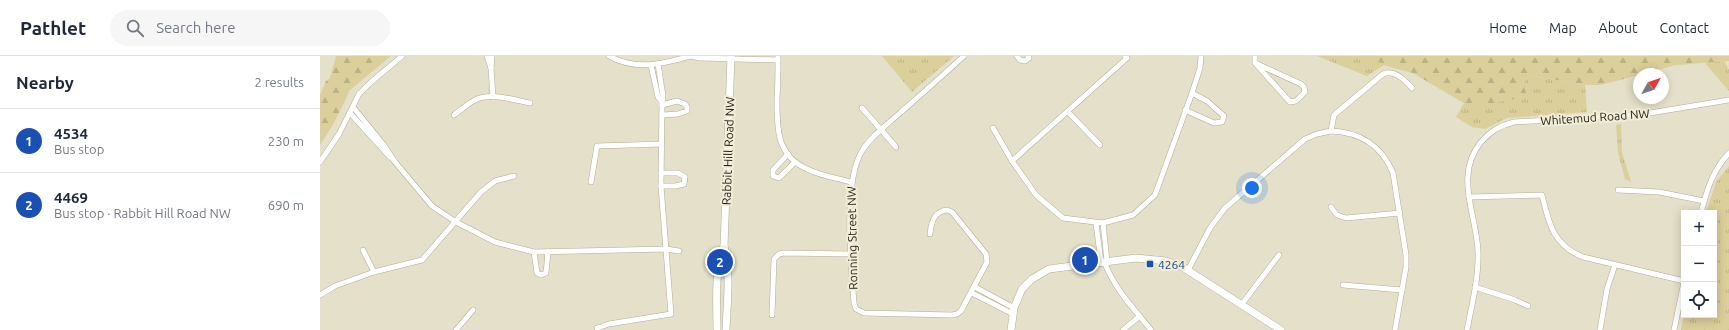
<!DOCTYPE html>
<meta charset="utf-8">
<style>
body{margin:0;font-family:Ubuntu,sans-serif;background:#f6f6f7;color:#1f2937}
.controls{position:absolute;right:12px;bottom:12px;display:grid;overflow:hidden;border-radius:0px;box-shadow:0 2px 10px #0003}
.controls button{width:36px;height:36px;display:grid;place-items:center;padding:0;border:0;border-bottom:1px solid #e0e1e3;background:#fff;color:#1f2937;font:20px sans-serif}
.compass{position:absolute;left:1313px;top:12px;width:36px;height:36px;border-radius:50%;background:#fff;box-shadow:0 2px 10px #0003;rotate:50deg}
.you{position:absolute;left:932px;top:132px;width:14px;height:14px;margin:-10px;border:3px solid #fff;border-radius:50%;background:#1a73e8;box-shadow:0 0 0 6px #1a73e833}
.badge{display:grid;place-items:center;width:26px;height:26px;border-radius:50%;background:#7c3aed;color:#fff;font-size:13px;font-weight:700}
.pin{position:absolute;translate:-50% -50%;border:2px solid #fff;box-shadow:0 1px 4px #0006}
.list{margin:0;padding:0;list-style:none}
h2{display:flex;justify-content:space-between;align-items:center;height:52px;margin:0;padding:0 16px;font-size:17px}
h2 small{font-size:13px;font-weight:400;color:#747a83}
.list li{display:grid;grid-template-columns:26px 1fr auto;gap:12px;align-items:center;box-sizing:border-box;height:64px;padding:0 16px;border-top:1px solid #e0e1e3}
.list b{display:block;font-size:15px;white-space:nowrap}
.list p{margin:0;font-size:13px;white-space:nowrap;color:#747a83}
.list em{font-size:13px;font-style:normal;color:#747a83}
.icon{flex:none;width:22px;height:22px;fill:none;stroke:currentColor;stroke-width:2;stroke-linecap:round;stroke-linejoin:round}
.map{position:relative;flex:none;width:1409px;height:274px;overflow:hidden}
header{display:flex;align-items:center;gap:24px;box-sizing:border-box;height:56px;padding:0 20px;background:#fff;border-bottom:1px solid #e0e1e3}
header strong{font-size:19px}
nav{display:flex;gap:22px;margin-inline-start:auto;font-size:14px}
.search{width:280px;height:36px;background:#f6f6f7;display:flex;align-items:center;gap:10px;box-sizing:border-box;padding:0 14px;border-radius:22px;color:#747a83;font-size:15px}
main{display:flex}
aside{flex:1;background:#fff}
.map>svg:first-child{display:block}
.grass{fill:url(#grass-tufts)}
.forest{fill:url(#forest-firs)}
.lines{fill:none;stroke-linecap:round;stroke-linejoin:round}
.minor-casing{stroke:#b2ad97;stroke-width:6}
.tertiary-casing{stroke:#b2ad97;stroke-width:8}
.minor{stroke:#fff;stroke-width:5}
.tertiary{stroke:#fff;stroke-width:7}
.transit-dot{fill:#1a4fb4;stroke:#f2edd6;stroke-width:1.5}
.labels{text-anchor:middle;dominant-baseline:central;stroke-width:4;stroke-linejoin:round;paint-order:stroke}
.street-label{font-size:12px;fill:#211f16;stroke:#f2edd6}
.transit-label{font-size:12px;fill:#164399;stroke:#f2edd6;text-anchor:start}
</style>
<header>
<strong>Pathlet</strong>
<div class="search"><svg class="icon" aria-label="search" viewBox="0 0 24 24"><circle cx="10" cy="10" r="6"/><path d="M15 15l6 6"/></svg>Search here</div>
<nav><a>Home</a><a>Map</a><a>About</a><a>Contact</a></nav>
</header>
<main>
<aside>
<h2>Nearby<small>2 results</small></h2>
<ul class="list">
<li><span class="badge" style="background:#1a4fb4">1</span><div><b>4534</b><p>Bus stop</p></div><em>230 m</em></li>
<li><span class="badge" style="background:#1a4fb4">2</span><div><b>4469</b><p>Bus stop · Rabbit Hill Road NW</p></div><em>690 m</em></li>
</ul>
</aside>
<div class="map">
<svg width="1409" height="274" viewBox="0 0 1409 274">
<defs>
<pattern id="grass-tufts" width="24" height="20" patternUnits="userSpaceOnUse"><rect width="24" height="20" fill="#dbcf9b"/><path d="M3 7l-1-3M5 7V3M7 7l1-3M15 17l-1-3M17 17v-4M19 17l1-3" fill="none" stroke="#bcb185"/></pattern>
<pattern id="forest-firs" width="22" height="20" patternUnits="userSpaceOnUse"><rect width="22" height="20" fill="#dbcf9b"/><path d="M5 1l3.5 6h-7zM16 11l3.5 6h-7z" fill="#bcb185"/></pattern>
</defs>
<rect width="100%" height="100%" fill="#e4e0c9"/>
<g class="grass">
<path d="M562 0H634L592 36Z"/>
<path d="M997 0H1139L1206 40 1203 28 1208 19 1265 29 1267 56 1187 62 1165 73 1152 71 1136 61 1144 47 1093 17 1064 9 1047 20Z"/>
<path d="M1404 5 1409 14V35L1385 7Z"/>
<path d="M1301 68 1302 96 1311 126 1305 123 1298 97 1296 69Z"/>
<path d="M1409 110V274H1361L1364 258 1394 259V157H1386L1396 126Z"/>
</g>
<g class="forest">
<path d="M16 0H71L30 34 14 67 0 89V39L6 25 10 22Z"/>
<path d="M1041 0H1409V5L1356 9 1281 29H1265L1208 19 1203 28 1207 40 1171 48 1144 47 1093 17 1064 9 1061 6Z"/>
</g>
<g class="lines">
<defs>
<g id="minor">
<path d="M167 0 171 12"/>
<path d="M172 0 171 12 173 41"/>
<path d="M289 0C317 15 342 8 371 0"/>
<path d="M371 0 379 2 458 4"/>
<path d="M458 0C458 14 458 29 457 43 457 72 456 99 487 113 501 120 517 122 531 126"/>
<path d="M697 0 700 4 705 5 709 2 708 0"/>
<path d="M805 0 807 2 692 105 716 139 743 162 783 167 813 159 835 139 872 37 880 12 881 0"/>
<path d="M935 7 981 28 984 31 985 36 976 45 970 46 935 7V0"/>
<path d="M331 9 338 41 342 46"/>
<path d="M342 49 357 45 365 48 367 51V55L358 58 343 59"/>
<path d="M33 51 63 88 75 106 112 150 136 166 175 186 214 196 346 193 359 195"/>
<path d="M542 52 576 91"/>
<path d="M865 54 894 67 902 66 904 60 887 45 872 37"/>
<path d="M748 56 780 89"/>
<path d="M30 57 70 101"/>
<path d="M134 59C141 54 147 48 155 44 171 36 193 44 210 47"/>
<path d="M673 72 692 105"/>
<path d="M1011 75C1040 76 1062 90 1073 117L1086 199V211L1075 274"/>
<path d="M468 98 453 114V120L459 122 475 106"/>
<path d="M0 106 19 78 39 38 50 27 82 0"/>
<path d="M341 117H358L365 121 364 128 355 130H341"/>
<path d="M271 126 277 90 342 88"/>
<path d="M1298 134 1339 136 1384 145"/>
<path d="M1149 141 1222 139C1229 168 1233 189 1263 201L1364 225"/>
<path d="M1011 151 1017 159 1026 162 1080 157"/>
<path d="M1381 157C1387 134 1392 115 1409 97"/>
<path d="M776 167 781 206"/>
<path d="M783 167 787 205"/>
<path d="M610 178C611 167 614 155 627 154L632 156 666 198 667 206 641 255 637 258 632 259 544 257 536 253 534 247C531 210 523 125 542 95 551 80 568 68 581 56 602 38 623 19 644 0"/>
<path d="M43 194 54 216"/>
<path d="M214 196 217 217 221 219 226 217 228 196"/>
<path d="M784 205C794 232 813 252 831 274"/>
<path d="M868 214 890 172 905 152 985 83 997 78 1011 75 1014 59 1063 18C1074 13 1085 24 1092 32"/>
<path d="M1023 229 1082 234"/>
<path d="M655 231 694 252"/>
<path d="M1155 231 1195 244 1208 250"/>
<path d="M652 237 693 258"/>
<path d="M0 239 15 230 54 216 102 204 161 136 175 125 194 120"/>
<path d="M922 248 959 199"/>
<path d="M452 259 454 203 459 198 464 197 531 198"/>
<path d="M277 272 289 268 351 258 341 130 342 46 343 40 338 8"/>
<path d="M136 274 153 254"/>
<path d="M803 274 820 260"/>
<path d="M1147 274C1152 248 1159 221 1158 195 1156 157 1134 119 1161 86 1170 75 1181 69 1194 66L1324 58 1409 44"/>
<path d="M1280 274 1287 233 1295 209"/>
<path d="M1354 274 1364 226"/>
</g>
<g id="tertiary">
<path d="M397 274C397 249 394 213 404 190"/>
<path d="M406 274C407 246 411 218 404 190L411 0"/>
<path d="M691 274 694 252 702 233 712 223 729 213 816 202 846 205 861 210 961 274"/>
</g>
</defs>
<use href="#minor" class="minor-casing"/>
<use href="#tertiary" class="tertiary-casing"/>
<use href="#minor" class="minor"/>
<use href="#tertiary" class="tertiary"/>
</g>
<rect class="transit-dot" x="826" y="204" width="8" height="8" rx="2"/>
<g class="labels">
<g class="street-label">
<text transform="translate(1275 61) rotate(-4)">Whitemud Road NW</text>
<text transform="translate(408 95) rotate(-88)">Rabbit Hill Road NW</text>
<text transform="translate(532 182) rotate(-91)">Ronning Street NW</text>
</g>
<g class="transit-label">
<text x="838" y="208">4264</text>
</g>
</g>
</svg>
<div class="controls">
<button>+</button>
<button>−</button>
<button><svg class="icon" aria-label="locate" viewBox="0 0 24 24"><circle cx="12" cy="12" r="6"/><path d="M12 2v4M12 18v4M2 12h4M18 12h4"/></svg></button>
</div>
<svg class="compass" viewBox="-18 -18 36 36"><path d="M0-13l5 13h-10z" fill="#e53935"/><path d="M0 13l5-13h-10z" fill="#747a83"/></svg>
<div class="you"></div>
<div class="pin badge" style="left:765px;top:204px;background:#1a4fb4">1</div>
<div class="pin badge" style="left:400px;top:206px;background:#1a4fb4">2</div>
</div>
</main>
